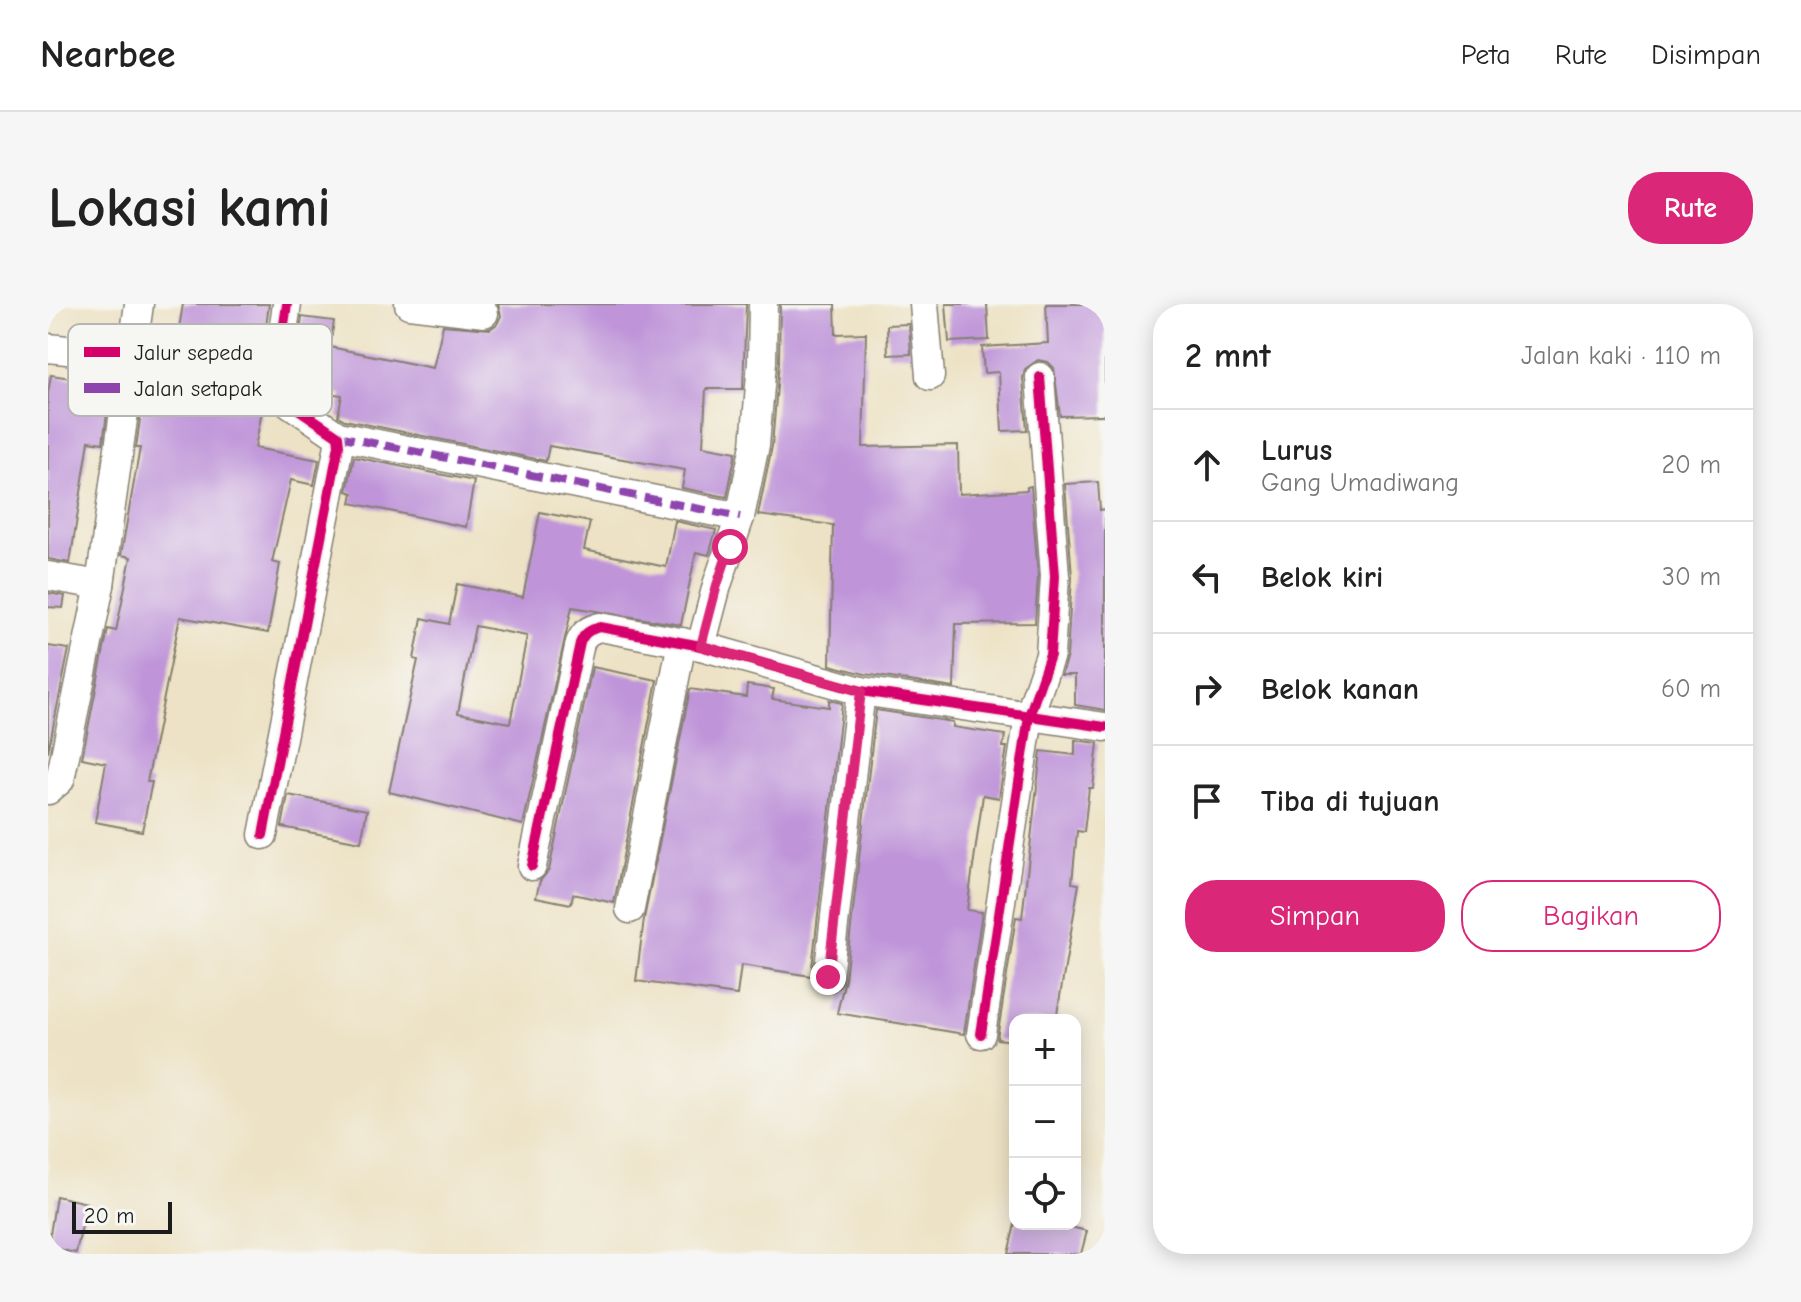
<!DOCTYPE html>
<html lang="id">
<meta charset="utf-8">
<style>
body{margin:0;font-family:"Comic Neue",sans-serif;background:#f6f6f6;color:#222}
.controls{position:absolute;right:24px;bottom:24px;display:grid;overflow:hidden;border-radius:16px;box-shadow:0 4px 20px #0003}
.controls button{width:72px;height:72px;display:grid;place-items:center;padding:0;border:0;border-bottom:2px solid #e0e0e0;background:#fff;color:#222;font:40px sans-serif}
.scale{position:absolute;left:24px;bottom:20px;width:100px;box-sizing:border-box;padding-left:8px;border:4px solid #1c1c1c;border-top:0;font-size:22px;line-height:28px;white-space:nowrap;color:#1c1c1c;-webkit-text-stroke:6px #f6f6f2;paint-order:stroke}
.stop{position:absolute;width:24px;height:24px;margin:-18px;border:6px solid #db2777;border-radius:50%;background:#fff}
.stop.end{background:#db2777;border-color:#fff;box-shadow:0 2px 8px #0008}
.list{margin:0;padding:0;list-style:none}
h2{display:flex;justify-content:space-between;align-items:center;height:104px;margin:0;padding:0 32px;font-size:34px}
h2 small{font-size:26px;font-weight:400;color:#767676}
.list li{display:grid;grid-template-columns:52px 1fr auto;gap:24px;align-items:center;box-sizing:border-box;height:112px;padding:0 32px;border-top:2px solid #e0e0e0}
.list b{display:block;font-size:30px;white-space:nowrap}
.list p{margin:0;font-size:26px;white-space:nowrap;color:#767676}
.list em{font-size:26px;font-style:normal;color:#767676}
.actions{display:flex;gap:16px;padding:24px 32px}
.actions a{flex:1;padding:18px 0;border:2px solid #db2777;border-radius:32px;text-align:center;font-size:28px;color:#db2777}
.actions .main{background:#db2777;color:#fff}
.icon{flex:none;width:44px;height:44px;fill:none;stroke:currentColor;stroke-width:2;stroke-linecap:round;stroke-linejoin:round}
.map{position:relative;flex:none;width:1057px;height:950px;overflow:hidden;border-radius:32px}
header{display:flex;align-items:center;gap:48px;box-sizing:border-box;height:112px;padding:0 40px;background:#fff;border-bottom:2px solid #e0e0e0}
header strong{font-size:38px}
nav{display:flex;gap:44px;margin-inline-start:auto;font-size:28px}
.intro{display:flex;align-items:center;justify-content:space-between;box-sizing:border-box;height:192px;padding:0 48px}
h1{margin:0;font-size:56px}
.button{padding:20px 36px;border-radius:32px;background:#db2777;color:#fff;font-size:28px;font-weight:700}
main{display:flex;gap:48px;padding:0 48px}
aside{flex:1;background:#fff;border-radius:32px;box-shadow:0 4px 20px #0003}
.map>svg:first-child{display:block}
.building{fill:#bf94d9;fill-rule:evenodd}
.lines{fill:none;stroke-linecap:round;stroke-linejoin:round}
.street-casing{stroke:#847f70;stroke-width:31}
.street{stroke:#fff;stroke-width:28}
.quiet{stroke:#8e44ad;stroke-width:8;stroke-dasharray:16 8;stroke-linecap:butt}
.cycleway-casing{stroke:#f6f6f2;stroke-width:15}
.cycleway{stroke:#d6006c;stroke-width:10}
.route{stroke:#db2777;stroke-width:10}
.key{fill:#f6f6f2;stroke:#b5b5b2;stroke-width:2}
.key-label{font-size:22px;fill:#1c1c1c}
</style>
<header>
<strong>Nearbee</strong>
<nav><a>Peta</a><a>Rute</a><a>Disimpan</a></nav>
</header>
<div class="intro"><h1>Lokasi kami</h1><a class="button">Rute</a></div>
<main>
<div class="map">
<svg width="1057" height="950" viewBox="0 0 1057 950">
<rect width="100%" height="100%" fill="#f6f6f2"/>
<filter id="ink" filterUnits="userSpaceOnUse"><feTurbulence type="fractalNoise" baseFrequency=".0125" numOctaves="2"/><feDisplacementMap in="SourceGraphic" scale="16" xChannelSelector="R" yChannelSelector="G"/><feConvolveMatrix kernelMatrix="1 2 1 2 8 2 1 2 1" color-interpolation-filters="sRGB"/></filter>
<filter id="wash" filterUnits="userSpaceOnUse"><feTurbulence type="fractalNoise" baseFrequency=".006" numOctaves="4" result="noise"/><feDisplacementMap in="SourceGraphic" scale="32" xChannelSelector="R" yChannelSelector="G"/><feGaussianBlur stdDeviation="1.8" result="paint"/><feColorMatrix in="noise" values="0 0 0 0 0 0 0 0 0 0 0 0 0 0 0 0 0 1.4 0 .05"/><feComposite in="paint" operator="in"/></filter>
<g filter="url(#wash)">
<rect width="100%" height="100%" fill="#ede2c5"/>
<g id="blocks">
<g class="building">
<path d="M135 0H221L210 80 216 96 207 144 271 156 266 181 243 176 224 258 232 260 220 329 132 313 99 478H104L94 527 47 518 58 459 34 454 60 325 68 327 83 253 73 251 92 144H88L96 86 103 87 106 70 123 73Z"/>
<path d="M450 0H698L695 85H658L655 142 688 148 679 193 634 184 637 166 501 142 498 157 297 116 290 112 294 91 251 85 245 78 254 13 286 17 282 43 385 64 395 21 442 25 449 20 453 12Z"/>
<path d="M732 0H787L788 30 818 29 815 143 910 141 911 190 979 186V183L983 182 990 272 987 319 908 320 906 384 817 370 782 361 785 221 710 211 724 142 731 58Z"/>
<path d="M898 0H939L941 36 901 38Z"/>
<path d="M998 0H1057V111L1012 112 1006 64 1000 58 990 56 977 65 975 74 979 126 954 127 951 68 936 69 934 43 1000 39Z"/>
<path d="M861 20 863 50 840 51 839 21Z"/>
<path d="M3 71 63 80 55 139 41 137 22 259 0 255V89Z"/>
<path d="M306 153 426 177 418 223 303 199 305 189 299 187Z"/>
<path d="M1050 178 1052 206 1057 205V406L1027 401V371H1013L1019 352 1024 273 1017 180Z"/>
<path d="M492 208 542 218 536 246 618 263 627 217 668 226 661 251 648 248 633 321 524 303 475 521 341 488 370 356 366 355 374 314 401 320 409 280 475 293ZM427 322 479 332 462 419 410 409Z"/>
<path d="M0 289 17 292 15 304 0 303Z"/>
<path d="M0 342 21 345 0 448Z"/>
<path d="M544 363 609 376 566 599 525 590 523 600 488 593 492 577 501 566Z"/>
<path d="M699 381 726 385 724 395 781 403V396L794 399 763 672 693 661 689 691 588 677 596 615 642 385 698 393Z"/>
<path d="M828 406 905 418V423L957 431 955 443H959L951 494 935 491 919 606 934 608 916 730 789 709 797 675Z"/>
<path d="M1027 436 1050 439 1045 484H1041L1036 528 1029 527 1024 579 1031 580 1008 716H967V737L949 735 968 613 974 614 993 447 1027 451Z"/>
<path d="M240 491 319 506 313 538 234 523Z"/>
<path d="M8 892 39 899 28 949 0 943Z"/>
<path d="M967 920H1010L1039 927 1033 950H960Z"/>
</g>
</g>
</g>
<g filter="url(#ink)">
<use href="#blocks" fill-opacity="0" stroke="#847f70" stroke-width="2"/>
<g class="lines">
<defs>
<g id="street">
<path d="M361 0 436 9"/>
<path d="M876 0 882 72"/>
<path d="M0 44 85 53"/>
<path d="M290 132 692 213"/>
<path d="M0 272 52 281"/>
<path d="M653 342 669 281 692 213 707 141 714 58 715 0"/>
<path d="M0 486 12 476 52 281 91 0"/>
<path d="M215 531 291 141 290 132 237 96 227 82 239 0"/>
<path d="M484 562 532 339C536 329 541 326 552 323L653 342 813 387 1057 423"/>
<path d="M582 605 634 338"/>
<path d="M780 673 813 387"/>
<path d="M933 730 981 412 1002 351 1007 272 992 73"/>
</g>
</defs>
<use href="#street" class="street-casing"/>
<use href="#street" class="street"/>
<path class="quiet" d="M290 132 692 213"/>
<defs>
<g id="cycleway">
<path d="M215 531 291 141 290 132 237 96 227 82 239 0"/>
<path d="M484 562 532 339C536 329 541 326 552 323L653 342 813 387 1057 423"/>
<path d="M933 730 981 412 1002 351 1007 272 992 73"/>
</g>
</defs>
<use href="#cycleway" class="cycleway-casing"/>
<use href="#cycleway" class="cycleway"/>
</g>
</g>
<g class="lines" filter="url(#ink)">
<path class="route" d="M682 243 669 281 653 342 813 387 780 673"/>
</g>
<rect x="20" y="20" width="264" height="92" rx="12" class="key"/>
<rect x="36" y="43" width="36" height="10" fill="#d6006c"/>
<rect x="36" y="79" width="36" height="10" fill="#8e44ad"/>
<g class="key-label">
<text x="86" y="56">Jalur sepeda</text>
<text x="86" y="92">Jalan setapak</text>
</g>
</svg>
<div class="controls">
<button>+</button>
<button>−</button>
<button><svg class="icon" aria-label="locate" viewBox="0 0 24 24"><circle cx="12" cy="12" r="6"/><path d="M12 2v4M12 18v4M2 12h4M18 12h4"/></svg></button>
</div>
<div class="scale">20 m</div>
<div class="stop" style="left:682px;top:243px"></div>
<div class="stop end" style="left:780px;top:673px"></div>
</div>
<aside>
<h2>2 mnt<small>Jalan kaki · 110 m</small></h2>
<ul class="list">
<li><svg class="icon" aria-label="ahead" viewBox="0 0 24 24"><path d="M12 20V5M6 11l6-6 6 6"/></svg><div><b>Lurus</b><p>Gang Umadiwang</p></div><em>20 m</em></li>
<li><svg class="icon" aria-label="left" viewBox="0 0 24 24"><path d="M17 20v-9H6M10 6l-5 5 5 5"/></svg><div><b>Belok kiri</b></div><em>30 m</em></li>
<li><svg class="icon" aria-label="right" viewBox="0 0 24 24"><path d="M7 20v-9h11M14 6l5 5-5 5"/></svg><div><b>Belok kanan</b></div><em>60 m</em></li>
<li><svg class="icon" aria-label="arrive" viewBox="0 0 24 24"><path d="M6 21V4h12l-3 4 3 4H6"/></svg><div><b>Tiba di tujuan</b></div></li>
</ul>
<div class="actions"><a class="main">Simpan</a><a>Bagikan</a></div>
</aside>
</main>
